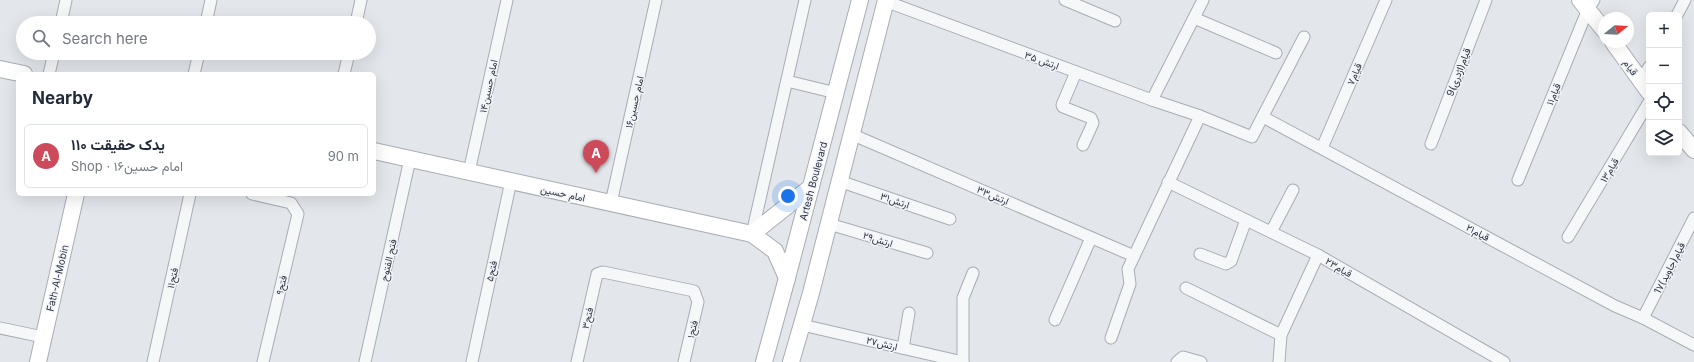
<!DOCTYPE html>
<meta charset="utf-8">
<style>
body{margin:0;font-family:Inter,Vazirmatn,sans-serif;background:#f6f6f7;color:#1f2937}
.controls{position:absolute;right:12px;top:12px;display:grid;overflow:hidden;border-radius:6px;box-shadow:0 4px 16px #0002}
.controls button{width:36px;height:36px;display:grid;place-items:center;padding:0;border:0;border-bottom:1px solid #e0e1e3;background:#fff;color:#1f2937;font:20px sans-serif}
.compass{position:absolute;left:1598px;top:12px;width:36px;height:36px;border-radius:50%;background:#fff;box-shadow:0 4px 16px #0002;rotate:72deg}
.you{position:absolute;left:788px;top:196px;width:14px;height:14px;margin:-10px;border:3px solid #fff;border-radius:50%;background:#1a73e8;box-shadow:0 0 0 6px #1a73e833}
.badge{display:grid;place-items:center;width:26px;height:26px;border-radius:50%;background:#cd4a5a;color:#fff;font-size:13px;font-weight:700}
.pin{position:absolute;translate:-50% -33px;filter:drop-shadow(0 1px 2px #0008)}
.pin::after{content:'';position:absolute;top:21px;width:14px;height:12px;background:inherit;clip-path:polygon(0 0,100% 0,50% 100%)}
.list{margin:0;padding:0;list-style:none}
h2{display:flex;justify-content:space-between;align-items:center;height:52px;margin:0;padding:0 16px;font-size:17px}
h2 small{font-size:13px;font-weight:400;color:#747a83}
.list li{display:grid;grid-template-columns:26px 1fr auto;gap:12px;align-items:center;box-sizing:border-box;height:64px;margin:0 8px 8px;padding:0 8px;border:1px solid #e0e1e3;border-radius:6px}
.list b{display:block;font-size:15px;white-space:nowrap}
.list p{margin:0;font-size:13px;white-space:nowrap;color:#747a83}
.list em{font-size:13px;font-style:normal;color:#747a83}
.icon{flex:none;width:22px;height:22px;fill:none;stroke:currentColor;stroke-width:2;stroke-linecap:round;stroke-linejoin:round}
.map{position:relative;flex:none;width:1694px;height:362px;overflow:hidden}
.search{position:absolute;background:#fff;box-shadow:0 4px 16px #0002;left:16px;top:16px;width:360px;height:44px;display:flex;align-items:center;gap:10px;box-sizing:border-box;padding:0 14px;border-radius:22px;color:#747a83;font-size:15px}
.panel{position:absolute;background:#fff;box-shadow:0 4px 16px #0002;left:16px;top:72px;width:360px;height:124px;border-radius:6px}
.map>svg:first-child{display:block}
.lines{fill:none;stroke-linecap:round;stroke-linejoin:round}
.street-casing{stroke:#a8adb5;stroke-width:13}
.secondary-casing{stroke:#a8adb5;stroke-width:18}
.street{stroke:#f6f7f9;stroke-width:11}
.secondary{stroke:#fff;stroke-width:16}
.labels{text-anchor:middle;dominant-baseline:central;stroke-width:3;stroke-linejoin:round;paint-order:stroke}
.street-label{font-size:10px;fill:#2b3343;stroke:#f3f5f8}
</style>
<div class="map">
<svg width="1694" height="362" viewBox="0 0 1694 362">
<rect width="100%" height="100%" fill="#e3e6eb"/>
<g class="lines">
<defs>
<g id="street">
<path d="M1065 0 1115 21"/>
<path d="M885 1 1152 100 1200 116 1252 137 1304 37"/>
<path d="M1677 15 1685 0"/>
<path d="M1194 18 1276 53"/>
<path d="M61 23 66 0"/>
<path d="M206 23 211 0"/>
<path d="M356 23 361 0"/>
<path d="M1076 72 1062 105 1063 107 1091 118 1093 123 1083 145"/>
<path d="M49 74 54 53"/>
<path d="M194 74 199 53"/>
<path d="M344 74 349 53"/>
<path d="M787 81 836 93"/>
<path d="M1641 81 1649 67"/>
<path d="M1152 100 1203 0"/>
<path d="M1263 117 1615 306 1643 318 1694 345"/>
<path d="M851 134 1134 256"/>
<path d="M1431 144 1486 0"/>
<path d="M1322 148 1386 0"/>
<path d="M469 172 507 0"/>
<path d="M1518 180 1588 9 1594 0"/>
<path d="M839 181 950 219"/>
<path d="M1168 182 1318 255 1504 362"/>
<path d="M252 194 291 203 298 214 263 362"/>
<path d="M611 203 656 0"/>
<path d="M829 224 927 253"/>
<path d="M1271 232 1293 190"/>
<path d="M752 234 805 0"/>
<path d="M1568 237 1649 102"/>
<path d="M1200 254 1226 264 1231 261 1246 220"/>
<path d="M1186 288 1281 335"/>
<path d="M1643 318 1694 218"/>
<path d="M1055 320 1091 238"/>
<path d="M802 325 963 362"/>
<path d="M0 328 43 337"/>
<path d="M1111 338 1130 284 1128 269 1200 116"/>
<path d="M903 348 909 313"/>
<path d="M153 362 190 194"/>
<path d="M365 362 410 159"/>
<path d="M472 362 511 181"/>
<path d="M577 362 597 274 603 272 694 291 698 302 684 362"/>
<path d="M963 362V298L973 273"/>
<path d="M1177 362 1183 357 1201 362"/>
<path d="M1279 362 1281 335 1318 255"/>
</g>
<g id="secondary">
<path d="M1580 0 1604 30"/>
<path d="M1613 42 1649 92"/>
<path d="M0 69 24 74"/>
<path d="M1679 132 1694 150"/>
<path d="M374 151 752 234 775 251 787 278"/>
<path d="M752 234 811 187"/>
<path d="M38 362 76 194"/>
<path d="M764 362 787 278 860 0"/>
<path d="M791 362 811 293 886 0"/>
</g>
</defs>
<use href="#street" class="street-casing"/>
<use href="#secondary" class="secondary-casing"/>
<use href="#street" class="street"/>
<use href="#secondary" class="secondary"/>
</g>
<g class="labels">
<g class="street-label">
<text transform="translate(1042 60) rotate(20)">ارتش ۳۵</text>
<text transform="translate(1631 67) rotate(54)">قیام</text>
<text transform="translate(1458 72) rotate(-69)">قیام(اژدری)9</text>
<text transform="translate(1354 74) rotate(-67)">قیام۷</text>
<text transform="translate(488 86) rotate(-78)">امام حسین۱۴</text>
<text transform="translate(1553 94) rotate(-68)">قیام۱۱</text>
<text transform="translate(634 102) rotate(-77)">امام حسین۱۶</text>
<text transform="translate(1609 170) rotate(-59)">قیام۱۳</text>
<text transform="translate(813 181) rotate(-75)">Artesh Boulevard</text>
<text transform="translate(563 193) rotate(12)">امام حسین</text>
<text transform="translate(993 195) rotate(23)">ارتش۳۳</text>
<text transform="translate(895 200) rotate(19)">ارتش۳۱</text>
<text transform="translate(1478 232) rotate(28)">قیام۲۱</text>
<text transform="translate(878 239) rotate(17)">ارتش۲۹</text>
<text transform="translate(388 260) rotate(-77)">فتح الفتوح</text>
<text transform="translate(1339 267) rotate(30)">قیام۲۳</text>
<text transform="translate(1669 268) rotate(-63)">قیام(جاوید)1۷</text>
<text transform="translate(491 271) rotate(-78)">۵فتح</text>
<text transform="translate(57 278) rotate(-77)">Fath-Al-Mobin</text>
<text transform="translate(172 278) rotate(-78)">۱۱فتح</text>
<text transform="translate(281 285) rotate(-77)">۹فتح</text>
<text transform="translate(587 318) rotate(-77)">۳فتح</text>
<text transform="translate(692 329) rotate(-77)">۱فتح</text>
<text transform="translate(882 343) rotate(13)">ارتش۲۷</text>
</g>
</g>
</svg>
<div class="controls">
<button>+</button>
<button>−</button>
<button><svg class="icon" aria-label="locate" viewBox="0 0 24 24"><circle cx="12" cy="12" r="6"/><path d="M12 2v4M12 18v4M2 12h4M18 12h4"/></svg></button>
<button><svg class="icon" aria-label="layers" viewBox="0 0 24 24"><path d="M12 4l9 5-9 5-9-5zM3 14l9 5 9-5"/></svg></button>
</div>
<svg class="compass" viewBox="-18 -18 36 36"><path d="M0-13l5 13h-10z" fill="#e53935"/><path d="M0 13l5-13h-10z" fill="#747a83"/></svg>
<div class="you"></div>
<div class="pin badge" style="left:596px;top:173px">A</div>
<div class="search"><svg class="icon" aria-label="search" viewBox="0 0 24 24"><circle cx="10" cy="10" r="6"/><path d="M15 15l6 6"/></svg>Search here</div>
<section class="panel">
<h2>Nearby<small></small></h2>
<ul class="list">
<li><span class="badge">A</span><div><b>یدک حقیقت ۱۱۰</b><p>Shop · امام حسین۱۶</p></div><em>90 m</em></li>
</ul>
</section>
</div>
